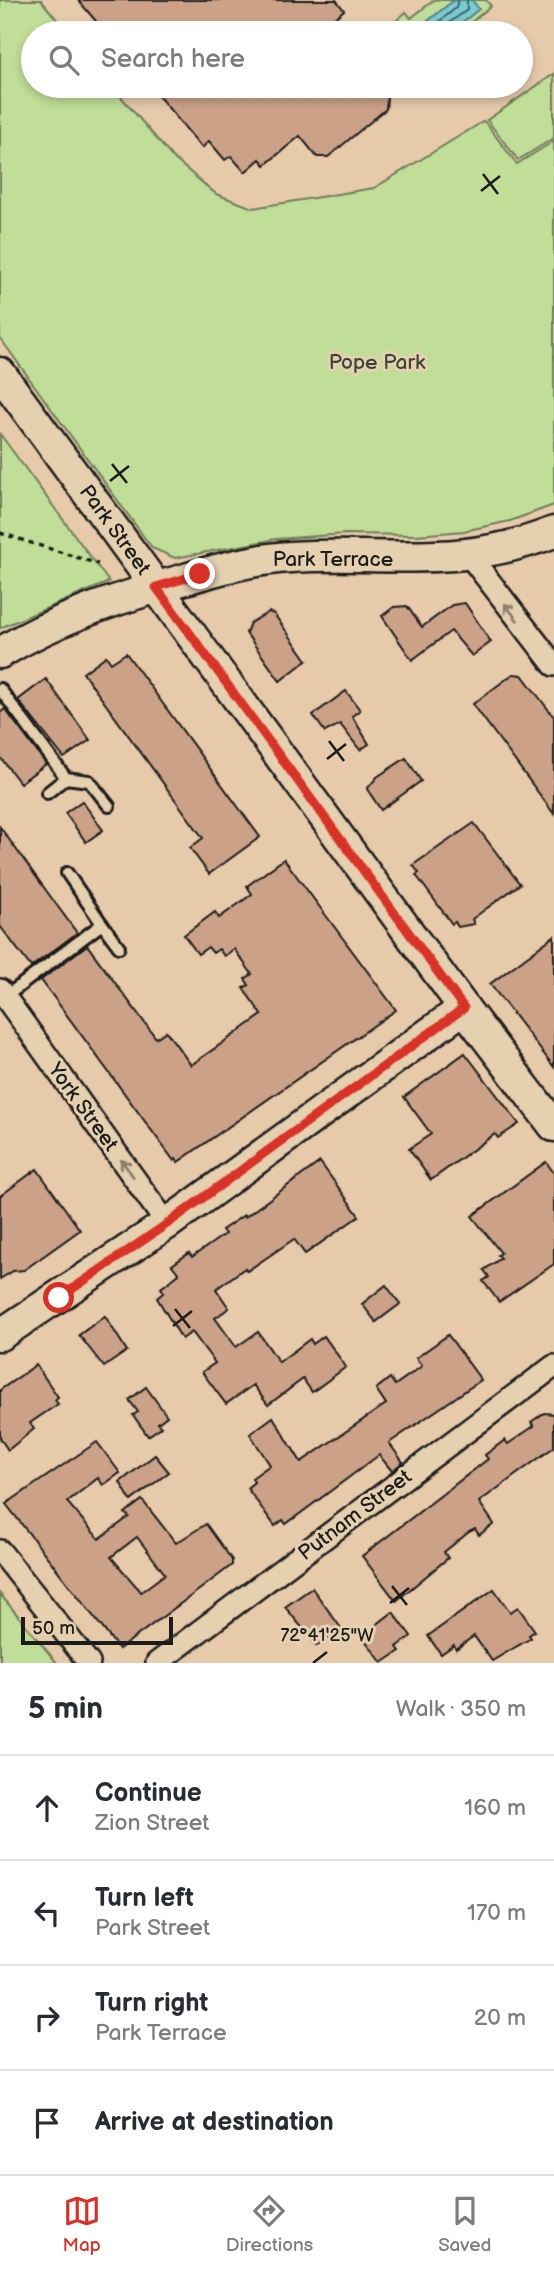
<!DOCTYPE html>
<meta charset="utf-8">
<style>
body{margin:0;font-family:"Balsamiq Sans",sans-serif;background:#f7f7f7;color:#2b2b33}
.scale{position:absolute;left:21px;bottom:18px;width:152px;box-sizing:border-box;padding-left:7px;border:4px solid #1c1c1c;border-top:0;font-size:19px;line-height:24px;white-space:nowrap;color:#1c1c1c;-webkit-text-stroke:5px #e5d0af;paint-order:stroke}
.stop{position:absolute;width:21px;height:21px;margin:-16px;border:5px solid #d93025;border-radius:50%;background:#fff}
.stop.end{background:#d93025;border-color:#fff;box-shadow:0 2px 7px #0008}
.list{margin:0;padding:0;list-style:none}
h2{display:flex;justify-content:space-between;align-items:center;height:91px;margin:0;padding:0 28px;font-size:30px}
h2 small{font-size:23px;font-weight:400;color:#7c7c81}
.list li{display:grid;grid-template-columns:46px 1fr auto;gap:21px;align-items:center;box-sizing:border-box;height:105px;padding:0 28px;border-top:2px solid #e1e1e2}
.list b{display:block;font-size:26px;white-space:nowrap}
.list p{margin:0;font-size:23px;white-space:nowrap;color:#7c7c81}
.list em{font-size:23px;font-style:normal;color:#7c7c81}
.icon{flex:none;width:38px;height:38px;fill:none;stroke:currentColor;stroke-width:2;stroke-linecap:round;stroke-linejoin:round}
.map{position:relative;flex:none;width:554px;height:1663px;overflow:hidden}
.search{position:absolute;background:#fff;box-shadow:0 4px 10px #0003;left:21px;right:21px;top:21px;height:77px;display:flex;align-items:center;gap:18px;box-sizing:border-box;padding:0 24px;border-radius:38px;color:#7c7c81;font-size:26px}
.sheet{height:511px;background:#fff}
nav{display:flex;justify-content:space-around;align-items:center;box-sizing:border-box;height:98px;border-top:2px solid #e1e1e2;background:#fff;font-size:19px;color:#7c7c81}
nav a{display:grid;justify-items:center;gap:4px}
nav .on{color:#d93025}
.map>svg:first-child{display:block}
.green{fill:#c0de97;stroke:#6e7d5a;stroke-width:2}
.water{fill:#79cad2;stroke:#548489;stroke-width:2}
.lines{fill:none;stroke-linecap:round;stroke-linejoin:round}
.shore{stroke:#416265;stroke-width:2}
.building{fill:#cba288;stroke:#1c1c1c;stroke-width:2;fill-rule:evenodd}
.lane-casing{stroke:#1c1c1c;stroke-width:16}
.street-casing{stroke:#1c1c1c;stroke-width:26}
.secondary-casing{stroke:#1c1c1c;stroke-width:35}
.path{stroke:#1c1c1c;stroke-width:3.5;stroke-dasharray:5 5;stroke-linecap:butt}
.lane{stroke:#e5d0af;stroke-width:10}
.street{stroke:#e5d0af;stroke-width:21}
.secondary{stroke:#e5d0af;stroke-width:30}
.oneway{stroke:#8b7f6d}
.route{stroke:#d93025;stroke-width:9}
.ticks{fill:none;stroke:#1c1c1c;stroke-width:2.5}
.labels{text-anchor:middle;dominant-baseline:central;stroke-width:6;stroke-linejoin:round;paint-order:stroke}
.park-label{font-size:21px;fill:#3d4335;stroke:#e5d0af}
.street-label{font-size:21px;fill:#1c1c1c;stroke:#e5d0af}
.ticks-label{font-size:18px;text-anchor:middle;fill:#1c1c1c;stroke:#e5d0af;stroke-width:6;stroke-linejoin:round;paint-order:stroke}
</style>
<div class="map">
<svg width="554" height="1663" viewBox="0 0 554 1663">
<rect width="100%" height="100%" fill="#e7caaa"/>
<filter id="ink" filterUnits="userSpaceOnUse"><feTurbulence type="fractalNoise" baseFrequency=".0143" numOctaves="2"/><feDisplacementMap in="SourceGraphic" scale="14" xChannelSelector="R" yChannelSelector="G"/><feConvolveMatrix kernelMatrix="1 2 1 2 8 2 1 2 1" color-interpolation-filters="sRGB"/></filter>
<g filter="url(#ink)">
<g class="green">
<path d="M0 0H41L68 33H33V86H112L172 157 216 194 253 208 374 188 484 121 517 164 554 141V505L510 521 464 531 416 535 346 534 276 539 175 558 152 548 0 338Z"/>
<path d="M434 0H486L491 6 458 33H395L389 27 406 12 411 18Z"/>
<path d="M554 74V138L518 160 487 120Z"/>
<path d="M0 434 109 582 0 628Z"/>
<path d="M0 1594 57 1663H0Z"/>
</g>
<path class="water" d="M454 0H472L479 9 449 33H438L428 21Z"/>
<g class="lines">
<path class="shore" d="M458 0 456 8 440 21 442 28 467 10V0"/>
</g>
<g class="building">
<path d="M78 0H336L344 10 326 25 333 33H106Z"/>
<path d="M150 86H377L387 98 386 109 328 157H317L300 136 265 165 260 159 245 172 231 156 225 160 209 141 202 148Z"/>
<path d="M465 603 491 642 472 656 451 631 412 660 382 616 394 607 407 606 422 627 452 605Z"/>
<path d="M269 612 274 614 307 660 280 681 246 633 250 623Z"/>
<path d="M126 653 260 837 209 874 190 848 203 838 83 673 106 656 111 663Z"/>
<path d="M513 674 522 675 554 717V814L473 704Z"/>
<path d="M46 679 90 740 64 758 18 700Z"/>
<path d="M346 691 360 710 352 716 369 744 360 750 340 724 325 732 313 715Z"/>
<path d="M5 709 46 764 20 783 0 757V713Z"/>
<path d="M406 758 421 781 381 810 367 789 377 777Z"/>
<path d="M82 801 103 830 86 842 65 813Z"/>
<path d="M474 823 520 884 472 919 474 924 458 927 455 922 452 924 416 875 419 873 413 865Z"/>
<path d="M0 827 77 933 31 967 0 926Z"/>
<path d="M284 859 396 1010 178 1162 176 1159 174 1161 41 980 87 945 156 1038 166 1031 191 1065 262 1015 243 988 249 985 245 979 252 974 234 949 224 956 219 949 213 953 208 947 198 954 184 935 215 912 219 918 252 894 247 886Z"/>
<path d="M554 936V1067L490 984Z"/>
<path d="M465 1053 519 1124 498 1138 495 1134 431 1180 409 1149 431 1134 404 1097Z"/>
<path d="M320 1162 359 1216 305 1254 294 1239 247 1271 245 1268 216 1289 229 1308 215 1318 236 1347 258 1332 279 1362 310 1339 313 1344 324 1336 346 1367 312 1392 303 1379 268 1405 253 1385 226 1404 202 1372 215 1363 192 1332 182 1339 157 1298 164 1292 161 1288 179 1274 172 1265 189 1253 192 1257 225 1234 222 1230 244 1215 245 1217Z"/>
<path d="M546 1162 554 1173V1264L499 1302 483 1281 489 1277 484 1270 501 1258 498 1255 501 1253 472 1216Z"/>
<path d="M37 1169 80 1230 24 1270 13 1271 0 1279V1196Z"/>
<path d="M386 1285 400 1304 376 1322 362 1304Z"/>
<path d="M105 1316 127 1351 104 1367 79 1335Z"/>
<path d="M448 1335 481 1380 389 1443 403 1462 392 1471 379 1455 286 1524 283 1520 275 1526 247 1488 254 1482 252 1478 270 1465 250 1434 273 1417 301 1462 386 1404 376 1389 390 1378 395 1385 422 1366 416 1358Z"/>
<path d="M36 1365 58 1397 55 1400 58 1404 30 1423 34 1429 8 1450 0 1438V1390Z"/>
<path d="M146 1387 167 1416 158 1423 161 1427 148 1436 133 1415 138 1412 129 1400Z"/>
<path d="M544 1413 554 1414V1447L479 1502 494 1524 479 1535 475 1529 469 1532 444 1552 448 1558 396 1601 362 1556 488 1459 485 1455 505 1440 508 1444 534 1426 531 1422Z"/>
<path d="M97 1442 120 1473 103 1485 98 1478 67 1502 99 1539 129 1517 125 1513 142 1500 176 1543 206 1524 232 1560V1565L203 1587 119 1649 6 1504ZM137 1537 165 1574 141 1592 111 1557Z"/>
<path d="M155 1455 169 1472 131 1501 120 1482Z"/>
<path d="M312 1588 341 1628 317 1646 285 1607Z"/>
<path d="M494 1589 510 1612 518 1607 535 1631 529 1635 531 1638 492 1661 474 1636 456 1649 454 1645 441 1654 428 1636Z"/>
<path d="M393 1612 411 1636 397 1647 400 1651 382 1663 362 1636Z"/>
</g>
<g class="lines">
<defs>
<g id="lane">
<path d="M0 689 66 778 89 781 109 806"/>
<path d="M47 793 66 778"/>
<path d="M102 924 119 947"/>
<path d="M5 997 102 924 67 873"/>
</g>
<g id="street">
<path d="M469 555 554 665"/>
<path d="M0 990 167 1224"/>
<path d="M0 1551 89 1663"/>
<path d="M157 1663 554 1366"/>
</g>
<g id="secondary">
<path d="M0 373 464 1008 554 1126"/>
<path d="M0 653C57 618 119 598 182 580 218 569 254 559 291 557 388 551 458 570 554 532"/>
<path d="M0 1335 167 1224 464 1008"/>
</g>
</defs>
<use href="#lane" class="lane-casing"/>
<use href="#street" class="street-casing"/>
<use href="#secondary" class="secondary-casing"/>
<path class="path" d="M0 533 98 564"/>
<use href="#lane" class="lane"/>
<use href="#street" class="street"/>
<use href="#secondary" class="secondary"/>
</g>
<defs><path id="oneway-shaft" d="M-6 0H5M1.5-3L5.5 0L1.5 3" fill="none" stroke-width="1.6" stroke-linecap="round" stroke-linejoin="round" transform="scale(1.75)"/></defs>
<g class="oneway">
<use href="#oneway-shaft" transform="translate(511 612) rotate(-127)"/>
<use href="#oneway-shaft" transform="translate(127 1168) rotate(-126)"/>
</g>
</g>
<g class="lines" filter="url(#ink)">
<path class="route" d="M59 1298 167 1224 464 1008 156 587 200 574"/>
</g>
<path class="ticks" d="M483 174 498 194M481 191 500 176M112 464 127 483M110 481 129 466M329 741 344 761M327 759 346 744M175 1309 190 1328M173 1326 192 1311M392 1586 407 1605M390 1603 409 1588M313 1663 327 1652"/>
<g class="labels">
<g class="park-label">
<text x="377" y="362">Pope Park</text>
</g>
<g class="street-label">
<text transform="translate(115 530) rotate(54)">Park Street</text>
<text x="333" y="559">Park Terrace</text>
<text transform="translate(83 1107) rotate(54)">York Street</text>
<text transform="translate(355 1515) rotate(-37)">Putnam Street</text>
</g>
</g>
<g class="ticks-label">
<text x="327" y="1641">72°41'25"W</text>
</g>
</svg>
<div class="scale">50 m</div>
<div class="stop" style="left:59px;top:1298px"></div>
<div class="stop end" style="left:200px;top:574px"></div>
<div class="search"><svg class="icon" aria-label="search" viewBox="0 0 24 24"><circle cx="10" cy="10" r="6"/><path d="M15 15l6 6"/></svg>Search here</div>
</div>
<section class="sheet">
<h2>5 min<small>Walk · 350 m</small></h2>
<ul class="list">
<li><svg class="icon" aria-label="ahead" viewBox="0 0 24 24"><path d="M12 20V5M6 11l6-6 6 6"/></svg><div><b>Continue</b><p>Zion Street</p></div><em>160 m</em></li>
<li><svg class="icon" aria-label="left" viewBox="0 0 24 24"><path d="M17 20v-9H6M10 6l-5 5 5 5"/></svg><div><b>Turn left</b><p>Park Street</p></div><em>170 m</em></li>
<li><svg class="icon" aria-label="right" viewBox="0 0 24 24"><path d="M7 20v-9h11M14 6l5 5-5 5"/></svg><div><b>Turn right</b><p>Park Terrace</p></div><em>20 m</em></li>
<li><svg class="icon" aria-label="arrive" viewBox="0 0 24 24"><path d="M6 21V4h12l-3 4 3 4H6"/></svg><div><b>Arrive at destination</b></div></li>
</ul>
</section>
<nav>
<a class="on"><svg class="icon" aria-label="map" viewBox="0 0 24 24"><path d="M3 6l6-2 6 2 6-2v14l-6 2-6-2-6 2zM9 4v14M15 6v14"/></svg>Map</a>
<a><svg class="icon" aria-label="directions" viewBox="0 0 24 24"><path d="M12 3l9 9-9 9-9-9zM9 14v-3h6M13 9l2 2-2 2"/></svg>Directions</a>
<a><svg class="icon" aria-label="saved" viewBox="0 0 24 24"><path d="M7 4h10v16l-5-4-5 4z"/></svg>Saved</a>
</nav>
